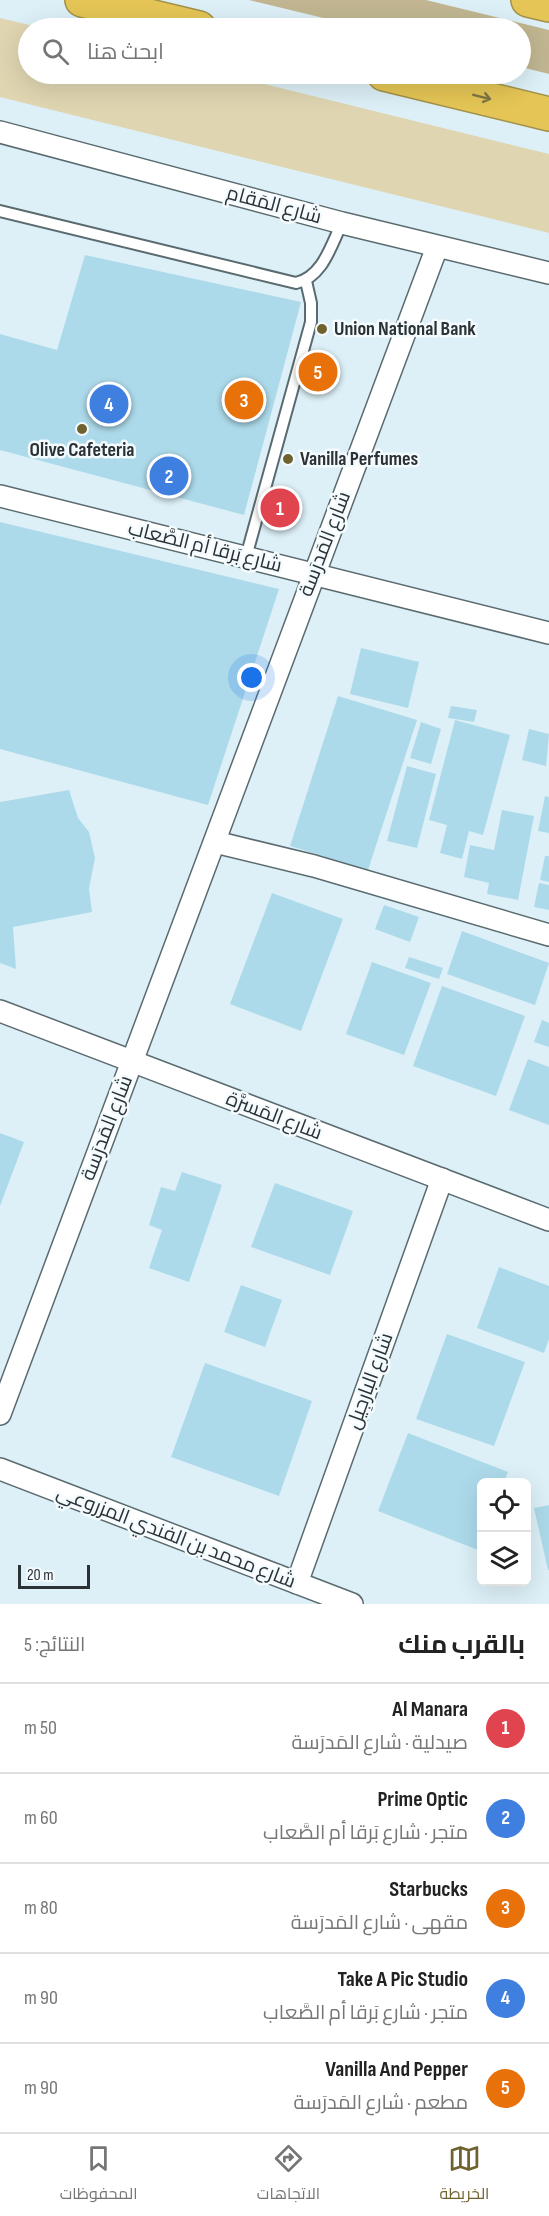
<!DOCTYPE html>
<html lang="ar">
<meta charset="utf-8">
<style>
body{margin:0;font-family:"Sofia Sans Condensed",Cairo,sans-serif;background:#f6f6f6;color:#222;direction:rtl}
.controls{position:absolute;right:18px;bottom:18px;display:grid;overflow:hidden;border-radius:9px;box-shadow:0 6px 24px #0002}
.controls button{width:54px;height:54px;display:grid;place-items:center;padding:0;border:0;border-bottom:2px solid #e0e0e0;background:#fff;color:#222;font:30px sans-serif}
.scale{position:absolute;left:18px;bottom:15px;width:72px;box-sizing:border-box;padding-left:6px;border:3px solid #2b3235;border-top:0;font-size:16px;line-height:21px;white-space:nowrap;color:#2b3235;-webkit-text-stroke:4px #f4fbfe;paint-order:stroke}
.you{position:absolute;left:252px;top:678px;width:21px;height:21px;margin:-15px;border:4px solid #fff;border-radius:50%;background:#1a73e8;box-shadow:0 0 0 9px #1a73e833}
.badge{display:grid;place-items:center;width:39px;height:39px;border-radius:50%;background:#70622f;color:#fff;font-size:20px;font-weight:700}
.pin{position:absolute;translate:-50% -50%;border:3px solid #fff;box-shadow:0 2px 6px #0006}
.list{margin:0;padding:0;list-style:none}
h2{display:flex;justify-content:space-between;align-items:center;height:78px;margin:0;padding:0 24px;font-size:26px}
h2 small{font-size:20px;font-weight:400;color:#767676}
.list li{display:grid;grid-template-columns:39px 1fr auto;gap:18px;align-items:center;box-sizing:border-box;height:90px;padding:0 24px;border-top:2px solid #e0e0e0}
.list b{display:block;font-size:22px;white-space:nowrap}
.list p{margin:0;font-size:20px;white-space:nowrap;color:#767676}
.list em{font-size:20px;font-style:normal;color:#767676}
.icon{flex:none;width:33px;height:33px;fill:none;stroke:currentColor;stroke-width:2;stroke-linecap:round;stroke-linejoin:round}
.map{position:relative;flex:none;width:549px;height:1604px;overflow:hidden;direction:ltr}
.search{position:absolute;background:#fff;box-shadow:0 6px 24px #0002;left:18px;right:18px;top:18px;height:66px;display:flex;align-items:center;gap:15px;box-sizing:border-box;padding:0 21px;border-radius:33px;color:#767676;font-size:22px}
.sheet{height:528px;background:#fff}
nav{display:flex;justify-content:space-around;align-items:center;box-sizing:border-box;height:84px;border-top:2px solid #e0e0e0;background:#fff;font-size:16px;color:#767676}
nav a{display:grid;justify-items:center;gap:3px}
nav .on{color:#70622f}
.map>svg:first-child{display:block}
.green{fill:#dfd5b1}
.forest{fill:#c1b691}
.building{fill:#addaea}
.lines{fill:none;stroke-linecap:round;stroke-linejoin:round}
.lane-casing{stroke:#5a6b70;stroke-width:14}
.street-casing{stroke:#5a6b70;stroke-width:24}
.highway-casing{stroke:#a3924a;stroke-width:36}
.lane{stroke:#fff;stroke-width:10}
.street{stroke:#fff;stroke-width:21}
.highway{stroke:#e4c555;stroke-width:33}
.oneway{stroke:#7e7443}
.poi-dot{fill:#70622f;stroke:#f4fbfe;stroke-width:2}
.labels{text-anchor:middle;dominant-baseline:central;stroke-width:5;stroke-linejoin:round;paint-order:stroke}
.street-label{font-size:20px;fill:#2b3235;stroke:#f4fbfe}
.poi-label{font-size:20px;font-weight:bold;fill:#2b3235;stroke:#f4fbfe;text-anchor:start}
</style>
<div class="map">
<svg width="549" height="1604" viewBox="0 0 549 1604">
<rect width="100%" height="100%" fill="#ddf0f7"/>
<path class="green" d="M0 18 42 28H28V74H224L549 154V233L0 97Z"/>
<path class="forest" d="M249 0H426L549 30V74L521 67 520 28H365Z"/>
<g class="building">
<path d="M85 255 301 302 244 515 0 450V334L57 350Z"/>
<path d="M0 522 279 589 208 805 0 749Z"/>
<path d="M361 648 419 662 408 708 350 694Z"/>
<path d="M338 696 417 720 368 870 290 846Z"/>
<path d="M451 706 477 710 474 722 448 718Z"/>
<path d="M455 720 510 735 483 835 469 831 462 859 440 853 447 825 429 820Z"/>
<path d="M421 722 441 729 431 764 410 758Z"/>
<path d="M529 729 549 734 546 766 522 760Z"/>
<path d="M407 766 436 774 417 848 387 841Z"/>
<path d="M69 790 78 818 89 832 95 858 89 888 92 912 13 927 16 969 0 963V802Z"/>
<path d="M545 796 549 797V833L538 831Z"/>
<path d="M502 810 534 816 518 900 487 894 489 883 464 877 470 845 494 850Z"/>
<path d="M545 856H549V882L540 880Z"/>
<path d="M539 883 549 885V910L534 907Z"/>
<path d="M272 893 343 919 301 1031 230 1004Z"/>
<path d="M384 905 419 917 410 942 375 929Z"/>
<path d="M462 931 549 963 535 1005 447 974Z"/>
<path d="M409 957 443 968 439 979 405 968Z"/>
<path d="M372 962 431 983 404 1055 346 1034Z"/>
<path d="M442 986 525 1016 496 1096 413 1066Z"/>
<path d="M542 1020 549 1023V1047L534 1042Z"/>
<path d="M528 1059 549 1067V1125L509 1110Z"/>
<path d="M0 1133 24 1142 0 1206Z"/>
<path d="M182 1172 222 1185 189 1282 149 1268 162 1230 149 1225 161 1187 175 1191Z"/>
<path d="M275 1183 353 1211 330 1275 251 1247Z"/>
<path d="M499 1267 549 1286V1339L544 1353 477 1328Z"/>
<path d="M241 1285 282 1300 265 1347 224 1332Z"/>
<path d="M447 1334 525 1362 494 1446 416 1419Z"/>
<path d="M205 1363 312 1401 279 1496 171 1457Z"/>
<path d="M408 1433 508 1472 504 1482H482V1541L478 1550 378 1511Z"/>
<path d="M549 1505V1570H548L534 1508Z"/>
</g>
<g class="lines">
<defs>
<g id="lane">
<path d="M0 211 296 283C323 277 331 245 342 223"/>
<path d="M246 557 311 322V303L306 281"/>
</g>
<g id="street">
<path d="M0 132 342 223 549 273"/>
<path d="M0 496 549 633"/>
<path d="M215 842 314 866 549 935"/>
<path d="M0 1011 549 1220"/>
<path d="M0 1414 437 247"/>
<path d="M0 1469 352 1604"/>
<path d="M297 1583 442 1179"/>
</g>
<g id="highway">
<path d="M82 0 199 28"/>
<path d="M528 0 549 5"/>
<path d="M384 74 549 114"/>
</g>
</defs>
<use href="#lane" class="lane-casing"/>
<use href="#street" class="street-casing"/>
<use href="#highway" class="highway-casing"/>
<use href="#lane" class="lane"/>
<use href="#street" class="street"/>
<use href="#highway" class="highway"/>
</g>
<defs><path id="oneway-shaft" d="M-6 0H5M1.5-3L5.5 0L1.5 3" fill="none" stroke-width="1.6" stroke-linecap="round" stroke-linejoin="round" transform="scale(1.5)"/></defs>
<use class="oneway" href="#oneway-shaft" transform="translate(482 97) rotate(14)"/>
<g class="poi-dot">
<circle cx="322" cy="329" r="6"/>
<circle cx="82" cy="429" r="6"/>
<circle cx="288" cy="459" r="6"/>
</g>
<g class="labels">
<g class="street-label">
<text transform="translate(274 205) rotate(15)">شارع المَقام</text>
<text transform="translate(325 544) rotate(-69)">شارع المَدرَسة</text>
<text transform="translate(205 547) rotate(14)">شارع بَرقا أم الصَّعاب</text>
<text transform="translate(274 1116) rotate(21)">شارع المَسرَّة</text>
<text transform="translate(107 1128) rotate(-69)">شارع المَدرَسة</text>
<text transform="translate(370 1381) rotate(-70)">شارع البارجِيل</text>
<text transform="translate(176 1537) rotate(21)">شارع محمد بن الفندي المزروعي</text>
</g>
<g class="poi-label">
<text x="334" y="329">Union National Bank</text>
<text x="82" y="450" text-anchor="middle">Olive Cafeteria</text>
<text x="300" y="459">Vanilla Perfumes</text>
</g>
</g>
</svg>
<div class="controls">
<button><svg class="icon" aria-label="locate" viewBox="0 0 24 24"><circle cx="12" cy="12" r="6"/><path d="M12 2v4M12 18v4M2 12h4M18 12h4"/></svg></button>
<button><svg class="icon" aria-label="layers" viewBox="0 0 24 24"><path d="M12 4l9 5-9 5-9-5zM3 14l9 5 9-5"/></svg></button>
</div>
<div class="scale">20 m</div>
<div class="you"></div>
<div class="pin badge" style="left:280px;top:508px;background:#e0444e">1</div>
<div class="pin badge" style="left:169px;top:476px;background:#3f7fe0">2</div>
<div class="pin badge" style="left:244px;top:400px;background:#e8710a">3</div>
<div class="pin badge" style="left:109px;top:404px;background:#3f7fe0">4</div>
<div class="pin badge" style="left:318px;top:372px;background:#e8710a">5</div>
<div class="search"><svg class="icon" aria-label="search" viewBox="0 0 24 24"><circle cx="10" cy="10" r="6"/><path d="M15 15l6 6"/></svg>ابحث هنا</div>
</div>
<section class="sheet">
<h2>بالقرب منك<small>النتائج: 5</small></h2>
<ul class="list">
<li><span class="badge" style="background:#e0444e">1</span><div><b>Al Manara</b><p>صيدلية · شارع المَدرَسة</p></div><em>50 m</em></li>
<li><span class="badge" style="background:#3f7fe0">2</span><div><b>Prime Optic</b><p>متجر · شارع بَرقا أم الصَّعاب</p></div><em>60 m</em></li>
<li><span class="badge" style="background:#e8710a">3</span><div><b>Starbucks</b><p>مقهى · شارع المَدرَسة</p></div><em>80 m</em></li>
<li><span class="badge" style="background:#3f7fe0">4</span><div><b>Take A Pic Studio</b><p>متجر · شارع بَرقا أم الصَّعاب</p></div><em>90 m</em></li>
<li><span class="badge" style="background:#e8710a">5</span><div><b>Vanilla And Pepper</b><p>مطعم · شارع المَدرَسة</p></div><em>90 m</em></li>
</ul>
</section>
<nav>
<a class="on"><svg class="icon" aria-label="map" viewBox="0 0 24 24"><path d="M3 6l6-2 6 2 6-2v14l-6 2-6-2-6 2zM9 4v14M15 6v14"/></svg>الخريطة</a>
<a><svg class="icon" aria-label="directions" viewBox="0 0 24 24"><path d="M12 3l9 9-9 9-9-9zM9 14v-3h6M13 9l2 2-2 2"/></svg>الاتجاهات</a>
<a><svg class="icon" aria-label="saved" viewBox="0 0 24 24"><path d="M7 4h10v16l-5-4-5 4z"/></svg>المحفوظات</a>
</nav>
